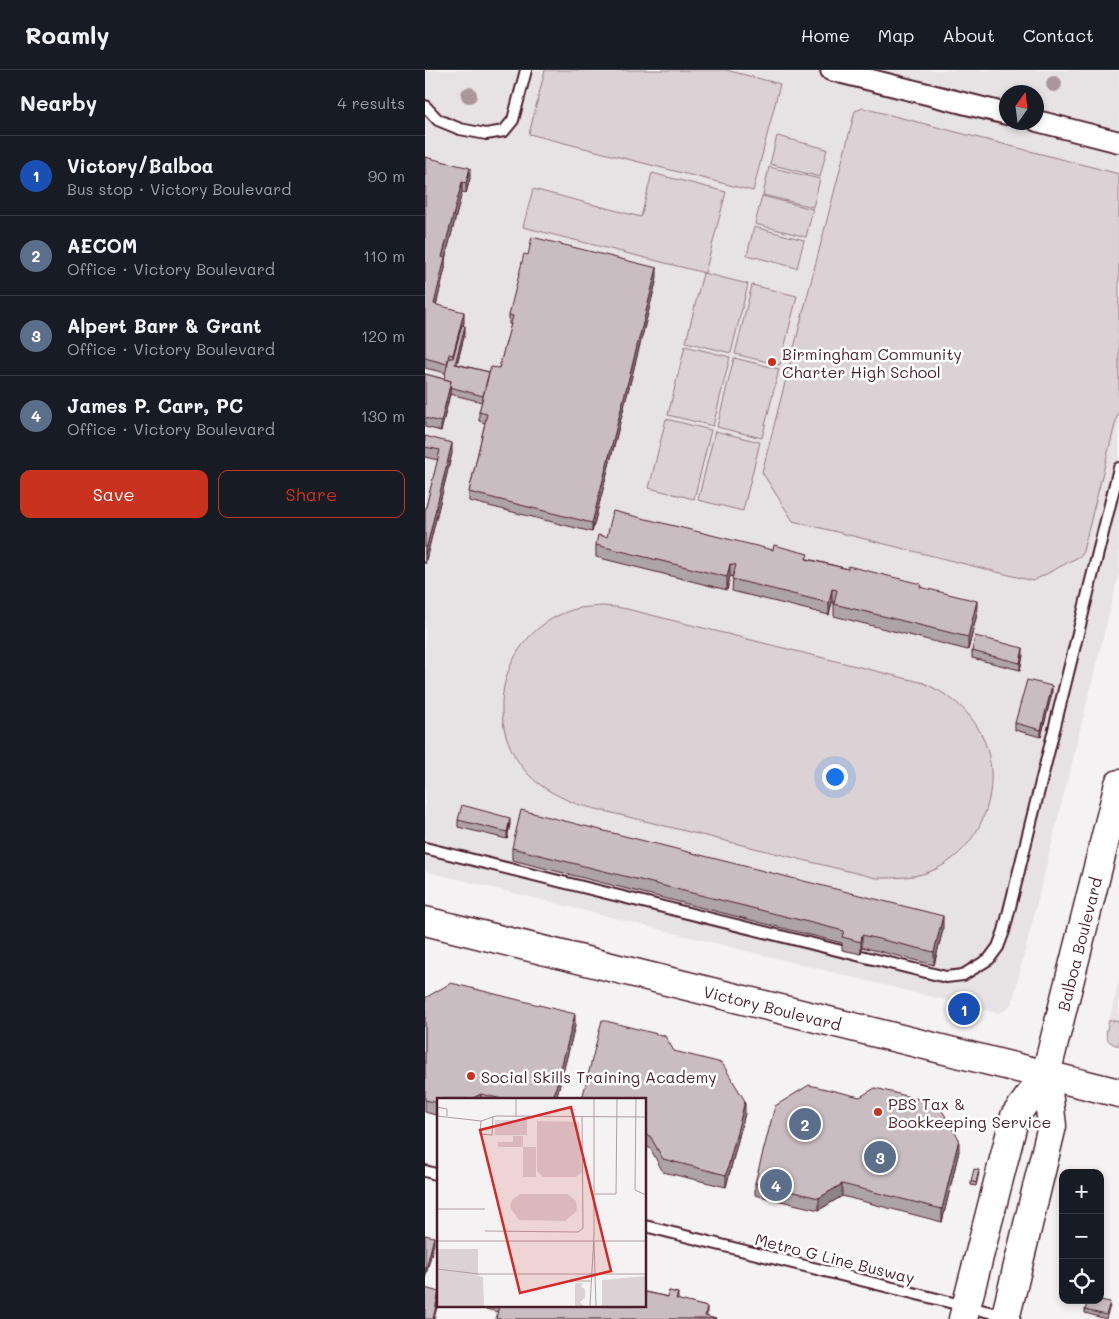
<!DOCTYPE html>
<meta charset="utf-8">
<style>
body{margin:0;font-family:Mali,sans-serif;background:#242831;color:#f1f3f6}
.controls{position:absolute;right:15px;bottom:15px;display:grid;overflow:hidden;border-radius:10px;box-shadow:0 2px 8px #0003}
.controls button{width:45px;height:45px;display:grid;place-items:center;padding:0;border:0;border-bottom:1px solid #363941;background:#171b24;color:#f1f3f6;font:25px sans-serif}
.compass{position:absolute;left:574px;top:15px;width:45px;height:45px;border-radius:50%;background:#171b24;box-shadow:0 2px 8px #0003;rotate:14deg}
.you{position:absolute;left:409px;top:706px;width:18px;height:18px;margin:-12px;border:4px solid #fff;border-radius:50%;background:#1a73e8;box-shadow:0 0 0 8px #1a73e833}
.badge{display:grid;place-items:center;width:32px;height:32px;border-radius:50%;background:#c8321e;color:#fff;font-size:16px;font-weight:700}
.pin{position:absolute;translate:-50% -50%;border:2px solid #fff;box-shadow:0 1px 5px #0006}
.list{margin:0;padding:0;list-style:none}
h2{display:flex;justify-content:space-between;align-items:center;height:65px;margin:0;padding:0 20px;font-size:21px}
h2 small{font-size:16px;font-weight:400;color:#9ea1a6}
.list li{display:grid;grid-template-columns:32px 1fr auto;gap:15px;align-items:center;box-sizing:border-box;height:80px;padding:0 20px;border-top:1px solid #363941}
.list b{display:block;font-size:19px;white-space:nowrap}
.list p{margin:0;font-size:16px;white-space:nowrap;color:#9ea1a6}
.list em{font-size:16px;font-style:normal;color:#9ea1a6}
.actions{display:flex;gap:10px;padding:15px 20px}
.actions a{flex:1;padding:11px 0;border:1px solid #c8321e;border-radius:10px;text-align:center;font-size:18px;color:#c8321e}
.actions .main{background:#c8321e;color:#fff}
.icon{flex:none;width:28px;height:28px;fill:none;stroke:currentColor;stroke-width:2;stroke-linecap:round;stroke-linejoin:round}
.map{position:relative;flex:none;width:694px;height:1249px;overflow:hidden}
header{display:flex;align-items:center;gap:30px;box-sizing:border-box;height:70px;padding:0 25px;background:#171b24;border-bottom:1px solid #363941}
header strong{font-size:24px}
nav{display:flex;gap:28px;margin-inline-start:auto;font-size:18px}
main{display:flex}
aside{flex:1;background:#171b24}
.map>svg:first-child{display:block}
.built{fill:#e7e2e3;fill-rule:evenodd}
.green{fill:#dbd2d5;stroke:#927880}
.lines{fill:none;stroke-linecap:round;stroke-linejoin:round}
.service-casing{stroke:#4a1f2b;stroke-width:14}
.minor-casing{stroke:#4a1f2b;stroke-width:24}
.primary-casing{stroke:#4a1f2b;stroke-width:31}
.service{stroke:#fff;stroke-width:10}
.minor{stroke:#fff;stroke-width:20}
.primary{stroke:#fff;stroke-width:28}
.tree{fill:#aa979c}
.wall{fill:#aea3a6;stroke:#4a1f2b}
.shaded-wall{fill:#8d8487;stroke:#4a1f2b}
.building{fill:#cabdc1;stroke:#4a1f2b}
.poi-dot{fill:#c8321e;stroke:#fff;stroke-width:2}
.labels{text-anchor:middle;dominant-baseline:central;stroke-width:5;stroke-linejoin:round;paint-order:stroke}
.poi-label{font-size:16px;fill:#4a1f2b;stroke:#fff;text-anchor:start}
.street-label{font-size:16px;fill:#4a1f2b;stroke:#fff}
.inset-road{fill:none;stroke:#b09ea2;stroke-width:1}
.view{fill:#d62828;fill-opacity:0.15;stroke:#d62828;stroke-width:2.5}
.inset-edge{fill:none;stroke:#4a1f2b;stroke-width:2.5}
</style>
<header>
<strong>Roamly</strong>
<nav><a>Home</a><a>Map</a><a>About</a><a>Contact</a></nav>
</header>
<main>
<aside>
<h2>Nearby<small>4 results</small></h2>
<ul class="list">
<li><span class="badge" style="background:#1a4fb4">1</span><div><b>Victory/Balboa</b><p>Bus stop · Victory Boulevard</p></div><em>90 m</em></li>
<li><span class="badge" style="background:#5c6f8a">2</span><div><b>AECOM</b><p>Office · Victory Boulevard</p></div><em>110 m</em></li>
<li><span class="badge" style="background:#5c6f8a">3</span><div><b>Alpert Barr &amp; Grant</b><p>Office · Victory Boulevard</p></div><em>120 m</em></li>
<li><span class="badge" style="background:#5c6f8a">4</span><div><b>James P. Carr, PC</b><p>Office · Victory Boulevard</p></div><em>130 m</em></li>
</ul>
<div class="actions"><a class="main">Save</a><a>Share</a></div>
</aside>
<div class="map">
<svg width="694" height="1249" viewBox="0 0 694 1249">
<rect width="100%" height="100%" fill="#f4f2f2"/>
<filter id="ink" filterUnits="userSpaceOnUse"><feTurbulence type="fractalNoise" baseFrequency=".02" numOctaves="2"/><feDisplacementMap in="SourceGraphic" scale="10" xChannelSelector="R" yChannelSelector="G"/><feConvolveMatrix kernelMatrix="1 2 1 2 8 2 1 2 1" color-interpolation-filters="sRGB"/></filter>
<g filter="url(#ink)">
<g class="built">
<path d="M0 0H694V503L587 933 581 940 572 943 0 801ZM582 22H612V52H582Z"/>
<path d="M694 909V976L685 973 681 965Z"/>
</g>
<g class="green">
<path d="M120 0H301L355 14 328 121 104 64Z"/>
<path d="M438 38 694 104V339L657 485 608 511 368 451 337 402 430 41Z"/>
<path d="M352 66 402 79 395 107 345 94Z"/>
<path d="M344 97 395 109 388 137 338 125Z"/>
<path d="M227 103 301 122 280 203 98 157 108 119 216 147Z"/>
<path d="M337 126 388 139 381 167 330 154Z"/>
<path d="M329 157 379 170 372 198 322 185Z"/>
<path d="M278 203 323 214 306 283 261 272Z"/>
<path d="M327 215 372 226 355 295 310 284Z"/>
<path d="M260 276 305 287 288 356 243 345Z"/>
<path d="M309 288 354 299 337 368 292 357Z"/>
<path d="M241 349 286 360 269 429 224 418Z"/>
<path d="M290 361 335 372 318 441 273 430Z"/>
<path d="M177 536 191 537 202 539 499 613C515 621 530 629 542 643 585 691 568 771 511 799 493 808 471 808 451 808L155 735C136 728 117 719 103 704 55 652 76 565 144 541 154 537 166 537 177 536Z"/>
<path d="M684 950 694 952V976C677 971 681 964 684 950Z"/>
</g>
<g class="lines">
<defs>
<g id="service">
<path d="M0 36 13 50 35 59 61 64 79 61 88 50 101 0"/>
<path d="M0 778 521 907 538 905 564 889 573 877 579 861 694 398"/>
<path d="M0 1101 14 1105"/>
<path d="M220 1156 580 1246"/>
</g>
<g id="minor">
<path d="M406 0 582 44"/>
<path d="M612 51 694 72"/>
</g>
<g id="primary">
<path id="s1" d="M0 851 694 1023"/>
<path id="s2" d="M538 1249 590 1046 621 1004 694 714"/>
<path d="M580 1249 627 1056 621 1004"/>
</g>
</defs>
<use href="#service" class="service-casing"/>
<use href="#minor" class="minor-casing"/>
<use href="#primary" class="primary-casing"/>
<use href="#service" class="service"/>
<use href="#minor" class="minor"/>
<use href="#primary" class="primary"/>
</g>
<g class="tree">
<circle cx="629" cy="14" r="8"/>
<circle cx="44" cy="25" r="8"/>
</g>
<g class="wall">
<path d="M0 87 45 108 41 123 37 122 20 189V198L11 235 39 252 38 255 40 263 32 294 64 302 74 298 86 255 84 254V245L232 208 167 462 44 431V422L60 353 54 351V342L57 332 25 324 16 361 0 357V304L19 309 21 303 0 298Z"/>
<path d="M0 366 27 383 0 494V441L13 390 0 387Z"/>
<path d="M182 467 383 489 496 517 552 544 543 580 409 546V532H407L404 545 307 521 308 507 305 506 302 520 171 487V475Z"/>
<path d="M547 581 598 585 595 600 547 588Z"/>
<path d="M627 623 616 667 590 660V653Z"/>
<path d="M33 750 85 754 82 769 33 757Z"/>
<path d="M87 778 518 859 509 895 437 877 436 884 417 880V873L87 790Z"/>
<path d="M0 928 150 956 131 1029H14V1046L0 1042Z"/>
<path d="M249 981 320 1043 301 1117 238 1102 225 1078 220 1077V1029Z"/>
<path d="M534 1081 517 1152 417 1126 394 1140 330 1125V1113Z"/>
<path d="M554 1103 551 1116 546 1115V1111Z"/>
<path d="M244 1221 253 1223V1230L282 1237V1247L291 1249H71L73 1242 48 1236 220 1235V1222L243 1227Z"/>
<path d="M685 1236 681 1249 660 1243V1240Z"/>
</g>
<g class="shaded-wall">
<path d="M45 98V108L41 123V113Z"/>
<path d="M37 112V122L20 189V198L9 244V234L17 187Z"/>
<path d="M232 198V208L167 462V453Z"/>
<path d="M39 242V252L28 295V285Z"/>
<path d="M40 256V263L30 301V294Z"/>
<path d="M26 311 25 324 16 361V352Z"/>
<path d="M27 373V383L0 494V484Z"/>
<path d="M305 494V506L302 520V507Z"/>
<path d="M407 519V532L404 545V533Z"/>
<path d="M552 531V544L543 580V567Z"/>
<path d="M598 578V585L595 600V593Z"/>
<path d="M627 616V623L616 667V660Z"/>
<path d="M85 748V754L82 769V762Z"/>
<path d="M518 846V859L509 895V882Z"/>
<path d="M437 865V877L436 884V872Z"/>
<path d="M150 944V956L131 1029H128Z"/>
<path d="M56 1024V1029H46Z"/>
<path d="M320 1031V1043L301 1117V1105Z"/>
<path d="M534 1069V1081L517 1152V1139Z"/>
<path d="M417 1114V1126L394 1140V1128Z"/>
<path d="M9 1167V1174L0 1209V1203Z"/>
<path d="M14 1223V1230L9 1249H8Z"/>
</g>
<g class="building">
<path d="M0 87 45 98 41 113 37 112 17 187 20 188 9 234 39 242 28 285 24 284 22 294 0 288Z"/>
<path d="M107 167 232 198 167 453 44 422 62 344 54 342 65 300 66 297 74 298 88 246 84 245 99 184 103 185Z"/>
<path d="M37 255 40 256 30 294 64 302 58 326 25 317 26 311 19 309 24 288H28Z"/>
<path d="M0 304 26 311 16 352 0 348Z"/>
<path d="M0 366 27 373 0 484V441L15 380 0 377Z"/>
<path d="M188 441 348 480 349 475 383 484 381 489 423 499V496L496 514 495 517 552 531 543 567 409 534 412 520 407 519 404 533 307 509 311 495 305 494 302 507 171 475 173 465 182 467Z"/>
<path d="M550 566 598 578 595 593 547 581Z"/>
<path d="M602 610 627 616 616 660 590 653Z"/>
<path d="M37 735 85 748 82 762 33 750Z"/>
<path d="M96 740 518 846 509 882 437 865 436 872 417 867 419 861 87 778Z"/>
<path d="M26 913 150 944 128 1029H77L56 1024 46 1029H14V1033L0 1030V928Z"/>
<path d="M177 950 240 966 249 981 297 993 320 1031 301 1105 238 1089 225 1066 220 1065V1029H157Z"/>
<path d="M384 1015 435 1027 450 1018 513 1034 534 1069 517 1139 417 1114 394 1128 330 1113 350 1036Z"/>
<path d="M549 1099 554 1100 551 1113 546 1111Z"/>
<path d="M0 1165 9 1167 0 1203Z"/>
<path d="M0 1218 14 1222 8 1249H0Z"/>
<path d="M244 1221 253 1223 251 1229 282 1237 280 1246 291 1249H71L74 1235H220V1222L243 1227Z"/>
<path d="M663 1230H675L685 1232 681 1245 660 1240Z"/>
</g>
</g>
<g class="poi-dot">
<circle cx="347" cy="292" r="5"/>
<circle cx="46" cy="1006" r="5"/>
<circle cx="453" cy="1042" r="5"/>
</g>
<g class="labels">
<g class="poi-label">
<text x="357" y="283">Birmingham Community<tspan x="357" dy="18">Charter High School</tspan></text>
<text x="56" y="1006">Social Skills Training Academy</text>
<text x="463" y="1033">PBS Tax &amp;<tspan x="463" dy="18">Bookkeeping Service</tspan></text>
</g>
<g class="street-label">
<text stroke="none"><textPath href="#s2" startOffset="396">Balboa Boulevard</textPath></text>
<text stroke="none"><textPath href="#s1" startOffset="358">Victory Boulevard</textPath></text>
<text transform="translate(410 1188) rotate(14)">Metro G Line Busway</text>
</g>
</g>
<g transform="translate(12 1028)">
<rect width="209" height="209" fill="#f4f2f2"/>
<path d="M58 22H90V37H58ZM100 23 142 24 145 74 139 79H106L100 73ZM76 38H86V49H99V79H86V49H61V44H76ZM83 96H130L139 103 140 113 128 123 82 122 73 109 75 102ZM0 151H41V178L46 179 47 208H0ZM209 178V208H165V182ZM138 185H146L144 189 148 191V200L143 204 147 208H138Z" fill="#dbd2d5"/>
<path class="inset-road" d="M79 0V19M199 0 198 92 209 97M0 9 10 11V18M0 18 44 23 59 18 209 19M44 23 43 36 55 37 56 18M157 96H179L180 0M0 111H48M48 133 141 134 146 130 145 19M0 143H209M157 143 159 208M0 171 42 176H209M135 183H154M153 208 157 137V0"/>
<path class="view" d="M134 9 174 173 83 195 43 32Z"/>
<rect width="209" height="209" class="inset-edge"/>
</g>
</svg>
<div class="controls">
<button>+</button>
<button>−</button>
<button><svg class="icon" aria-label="locate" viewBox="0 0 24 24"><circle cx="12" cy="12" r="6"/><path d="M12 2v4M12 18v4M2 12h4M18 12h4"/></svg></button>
</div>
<svg class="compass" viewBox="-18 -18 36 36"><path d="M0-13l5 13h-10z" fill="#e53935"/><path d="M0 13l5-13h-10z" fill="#9ea1a6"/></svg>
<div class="you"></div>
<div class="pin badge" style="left:539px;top:939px;background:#1a4fb4">1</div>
<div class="pin badge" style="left:380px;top:1054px;background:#5c6f8a">2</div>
<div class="pin badge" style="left:455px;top:1087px;background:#5c6f8a">3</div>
<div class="pin badge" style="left:351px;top:1115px;background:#5c6f8a">4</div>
</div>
</main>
